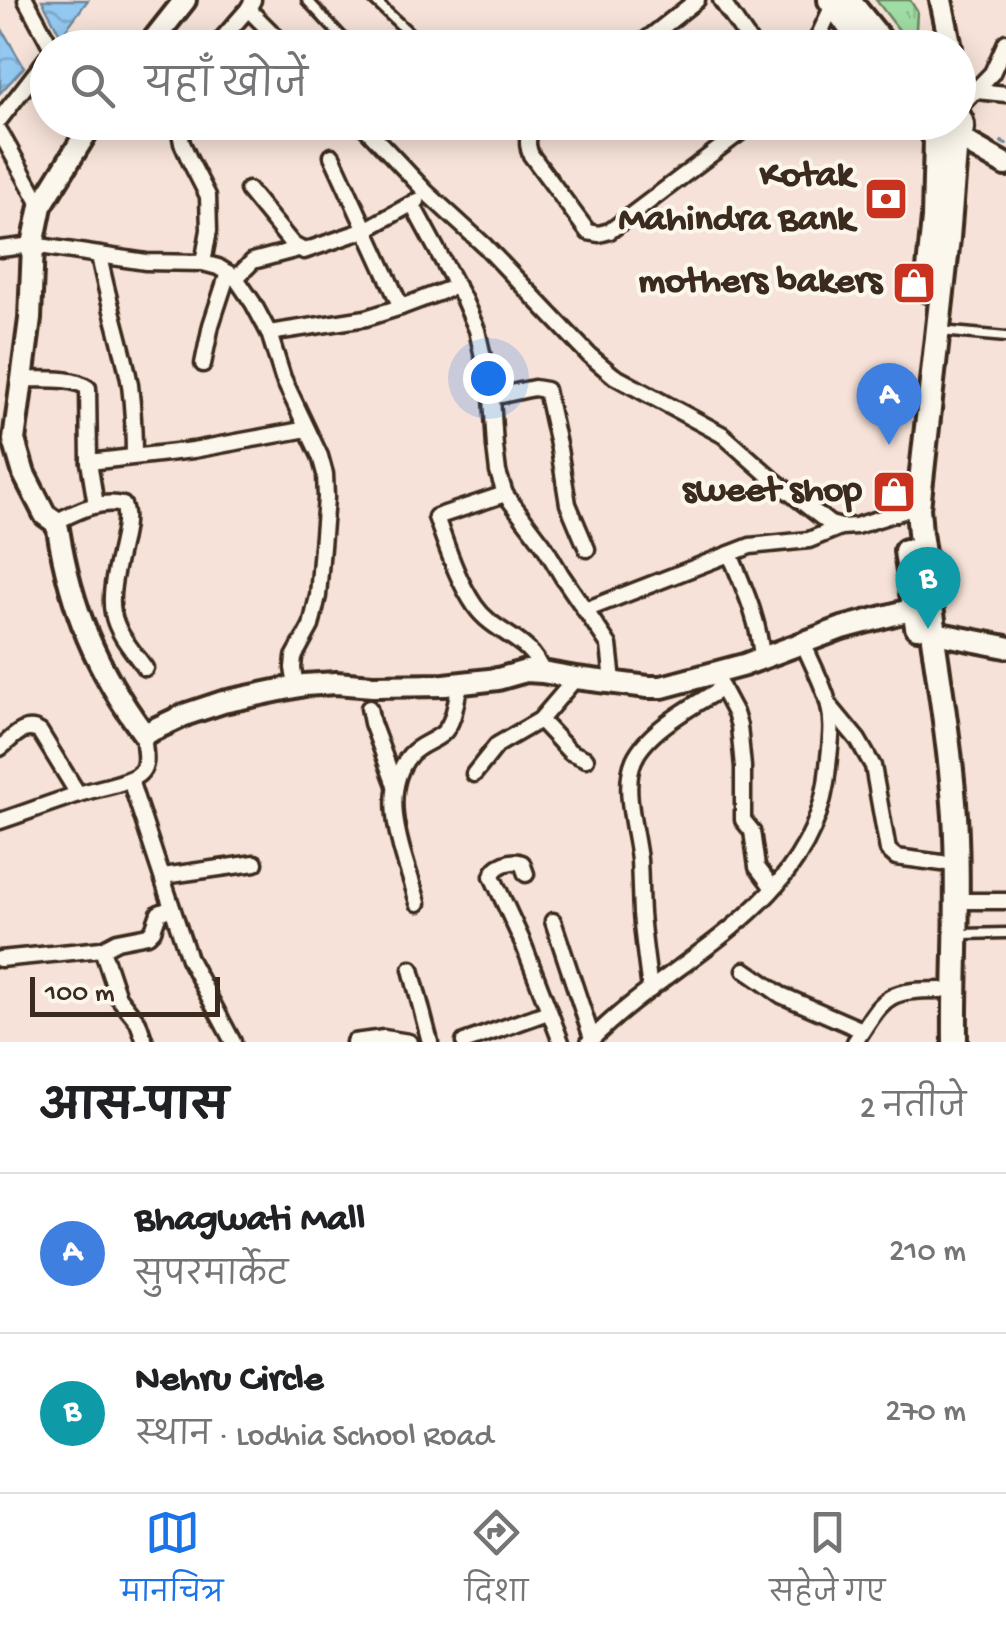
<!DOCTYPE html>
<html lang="hi">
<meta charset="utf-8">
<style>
body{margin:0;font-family:"Gochi Hand","Playpen Sans Deva",sans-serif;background:#f6f6f6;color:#202124}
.scale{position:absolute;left:30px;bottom:25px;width:190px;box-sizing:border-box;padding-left:10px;border:5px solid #3b2a1e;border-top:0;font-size:28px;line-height:35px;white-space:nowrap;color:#3b2a1e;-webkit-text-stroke:8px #fbf7ec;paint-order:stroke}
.you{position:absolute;left:488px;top:378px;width:35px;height:35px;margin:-25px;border:8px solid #fff;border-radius:50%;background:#1a73e8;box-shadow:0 0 0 15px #1a73e833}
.badge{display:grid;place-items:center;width:65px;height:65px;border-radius:50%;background:#1a73e8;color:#fff;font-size:32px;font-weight:700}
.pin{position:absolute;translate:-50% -82px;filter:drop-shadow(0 2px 5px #0008)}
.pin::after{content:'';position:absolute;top:52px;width:35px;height:30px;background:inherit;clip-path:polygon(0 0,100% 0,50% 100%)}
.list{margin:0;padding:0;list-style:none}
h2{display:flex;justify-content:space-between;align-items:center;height:130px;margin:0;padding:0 40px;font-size:42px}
h2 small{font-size:32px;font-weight:400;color:#757577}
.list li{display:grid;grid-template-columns:65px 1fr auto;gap:30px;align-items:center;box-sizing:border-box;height:160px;padding:0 40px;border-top:2px solid #e0e0e0}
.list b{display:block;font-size:38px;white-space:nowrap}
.list p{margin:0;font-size:32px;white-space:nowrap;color:#757577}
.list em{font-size:32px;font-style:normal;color:#757577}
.icon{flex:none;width:55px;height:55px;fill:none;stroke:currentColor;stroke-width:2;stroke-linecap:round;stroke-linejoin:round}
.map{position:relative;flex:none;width:1006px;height:1042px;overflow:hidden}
.search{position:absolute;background:#fff;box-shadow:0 5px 25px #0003;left:30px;right:30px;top:30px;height:110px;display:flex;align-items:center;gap:25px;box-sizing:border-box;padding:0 35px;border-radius:55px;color:#757577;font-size:38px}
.sheet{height:450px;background:#fff}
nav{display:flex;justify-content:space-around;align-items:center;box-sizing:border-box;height:140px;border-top:2px solid #e0e0e0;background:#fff;font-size:28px;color:#757577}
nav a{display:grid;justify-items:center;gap:5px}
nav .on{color:#1a73e8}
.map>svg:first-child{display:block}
.grass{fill:url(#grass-tufts);stroke:#6e8461;stroke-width:2.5}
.water{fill:url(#water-waves);stroke:#70899d;stroke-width:2.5}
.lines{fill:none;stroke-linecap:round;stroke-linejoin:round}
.stream{stroke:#70899d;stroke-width:4}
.lane-casing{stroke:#3b2a1e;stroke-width:15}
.street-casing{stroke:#3b2a1e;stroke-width:21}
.secondary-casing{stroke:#3b2a1e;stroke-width:28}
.primary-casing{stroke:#3b2a1e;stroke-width:30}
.lane{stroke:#fbf7ec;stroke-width:8}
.street{stroke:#fbf7ec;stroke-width:14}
.secondary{stroke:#fbf7ec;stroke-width:20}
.primary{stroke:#fbf7ec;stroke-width:22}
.labels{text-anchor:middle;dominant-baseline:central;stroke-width:8;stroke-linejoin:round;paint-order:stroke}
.poi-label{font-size:38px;font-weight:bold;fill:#3b2a1e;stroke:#fbf7ec;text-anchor:end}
</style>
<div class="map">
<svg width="1006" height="1042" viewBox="0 0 1006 1042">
<defs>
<pattern id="grass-tufts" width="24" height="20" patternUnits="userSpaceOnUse" patternTransform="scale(2.5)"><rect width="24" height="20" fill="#a0dda4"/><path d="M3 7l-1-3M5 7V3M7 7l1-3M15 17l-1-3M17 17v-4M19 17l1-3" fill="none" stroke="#8bbe8d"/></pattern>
<pattern id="water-waves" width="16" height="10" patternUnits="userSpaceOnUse" patternTransform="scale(2.5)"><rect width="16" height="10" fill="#93c8f1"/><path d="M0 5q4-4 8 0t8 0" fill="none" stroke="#80acce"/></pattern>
</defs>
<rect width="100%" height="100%" fill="#f6e2d8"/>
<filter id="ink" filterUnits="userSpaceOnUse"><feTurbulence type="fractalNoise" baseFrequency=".01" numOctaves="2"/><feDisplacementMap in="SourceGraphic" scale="20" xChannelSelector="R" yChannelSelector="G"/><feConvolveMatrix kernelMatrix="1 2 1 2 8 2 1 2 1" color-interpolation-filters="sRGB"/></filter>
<g filter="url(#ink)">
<path class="grass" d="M876 0H910L917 11 915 47H912Z"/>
<g class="water">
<path d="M42 0H88L61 36Z"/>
<path d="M0 26 24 67 0 93Z"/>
</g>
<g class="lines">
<path class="stream" d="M1002 142 1006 144"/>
<defs>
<g id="lane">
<path d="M307 0 352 48"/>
<path d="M374 0 425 48"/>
<path d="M423 124 424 122"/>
<path d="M941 331 1006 337"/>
<path d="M962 934 1006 933"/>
</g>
<g id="street">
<path d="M26 0 52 48"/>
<path d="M721 0 754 48"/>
<path d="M248 9 287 48"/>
<path d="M214 48 248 9 253 0"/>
<path d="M636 48 697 0"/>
<path d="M813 48 833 5"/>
<path d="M976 91 1006 94"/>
<path d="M958 108 992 73 1006 42"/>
<path d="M0 119 48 57"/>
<path d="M178 122 182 143 190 161 208 196 209 230 203 263"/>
<path d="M360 122 427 193 485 246 589 355 614 376 723 435 775 481 830 524 841 527 856 526 903 511"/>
<path d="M539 122C528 133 525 141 531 155L588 232 599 234 610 231 754 122"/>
<path d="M0 132 41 206"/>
<path d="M332 156 401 307"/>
<path d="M248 190 293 245 304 251 365 230 417 201"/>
<path d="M412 204 463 298 477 330 492 397 495 447 498 472 505 494 543 544 562 576 603 636 609 645 613 681"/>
<path d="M0 249 33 245 146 262 203 263 218 267 236 278 253 303 269 333 283 378 320 456 325 474 326 498 318 596 311 626 294 657 293 668 296 686"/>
<path d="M99 255C107 299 122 341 130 385 133 409 134 432 134 456"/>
<path d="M236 278 253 261 298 249"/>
<path d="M269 333 366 318 401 307 457 286"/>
<path d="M203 364 211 325 228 273"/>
<path d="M21 379C41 380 72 376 88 388L89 462 96 505"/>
<path d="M492 397 534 388 546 390 559 449 568 504 587 549"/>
<path d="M89 462 193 450 307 429"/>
<path d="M505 494 436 517C447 547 457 580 475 606 495 635 530 637 542 672"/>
<path d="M55 522C76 512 99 499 123 505 133 526 106 579 113 613 117 634 133 651 145 668"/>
<path d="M730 554C744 588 759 620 762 658"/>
<path d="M585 610 750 546 809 540 838 528 836 527"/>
<path d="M719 683 735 713 739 726 743 767V820L752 831 757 867 773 888"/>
<path d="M829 705 858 740 873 766 888 850 896 857 942 863"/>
<path d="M369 708 372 723 395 785"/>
<path d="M540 720 570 752 586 759"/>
<path d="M0 748C13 738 24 722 40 732L78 794"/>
<path d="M474 774 497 745 540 720 576 678"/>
<path d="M130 780 189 959 233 1042"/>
<path d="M0 821C28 812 55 801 82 793 97 788 132 783 141 772 150 762 142 745 144 734"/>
<path d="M526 874 522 863C512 859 495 865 492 876L523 943 561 1042"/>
<path d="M163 876 255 863"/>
<path d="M957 901H1006"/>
<path d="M418 903C406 859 376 796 410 755 419 745 432 742 442 734 455 723 456 699 460 683"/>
<path d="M553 921 592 1038"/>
<path d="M102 949 118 997 138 1022 145 1042"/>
<path d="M0 959 102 949 117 941 148 935 153 930 159 913 172 908"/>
<path d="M411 969 430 1042"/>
<path d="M745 970 781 995 862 1030"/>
<path d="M650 990C647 965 643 939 641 913 640 896 640 877 639 860 636 831 622 788 634 760 647 730 695 705 722 688"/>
<path d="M354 1042 384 1038 409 1042"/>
<path d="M464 1042 548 1012"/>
<path d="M589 1042C674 954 817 907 828 767 830 746 834 726 829 706 824 684 811 663 803 642"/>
<path d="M855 1042C885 997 884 990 941 990"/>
</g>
<g id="secondary">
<path d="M941 0 951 48"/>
<path d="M147 48 185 0"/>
<path d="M93 122 41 206 33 245 30 319 14 440 24 474 45 515 55 522 58 529C71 609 96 669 144 734L187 714 223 702 304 685 336 683 373 686 445 685 498 679 526 671 542 672 576 678 648 687H662L744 665 842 628 914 609"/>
<path d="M959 138 1006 165"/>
<path d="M935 633 1006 647"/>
</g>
<g id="primary">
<path d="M830 0 865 48"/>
<path d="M848 0 887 48"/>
<path d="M931 122C929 135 938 142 950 143 962 137 966 127 958 115"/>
<path d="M927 290 934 218 936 139"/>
<path d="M906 551 917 627"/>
<path d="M934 627 920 533 918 508 948 238 956 140"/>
<path d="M933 639C942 698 951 757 955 816 960 892 954 967 955 1042"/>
</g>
</defs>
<use href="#lane" class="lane-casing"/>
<use href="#street" class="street-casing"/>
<use href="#secondary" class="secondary-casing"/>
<use href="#primary" class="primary-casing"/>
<use href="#lane" class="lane"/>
<use href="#street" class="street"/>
<use href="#secondary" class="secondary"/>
<use href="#primary" class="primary"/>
</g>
</g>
<defs>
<symbol id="bank-square" viewBox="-11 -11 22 22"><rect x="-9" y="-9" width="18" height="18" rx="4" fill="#c8321e" stroke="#fbf7ec"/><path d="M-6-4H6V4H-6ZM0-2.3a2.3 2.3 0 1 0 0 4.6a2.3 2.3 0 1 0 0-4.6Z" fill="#fff"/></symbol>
<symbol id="shop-square" viewBox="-11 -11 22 22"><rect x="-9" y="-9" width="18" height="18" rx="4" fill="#c8321e" stroke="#fbf7ec"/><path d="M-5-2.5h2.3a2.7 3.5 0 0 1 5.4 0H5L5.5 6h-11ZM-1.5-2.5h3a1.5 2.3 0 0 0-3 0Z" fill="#fff"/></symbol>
</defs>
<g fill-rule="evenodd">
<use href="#bank-square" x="861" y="174" width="50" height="50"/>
<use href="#shop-square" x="889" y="258" width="50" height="50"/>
<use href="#shop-square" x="869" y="467" width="50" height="50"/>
</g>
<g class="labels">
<g class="poi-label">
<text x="854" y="177">Kotak<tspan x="854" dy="44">Mahindra Bank</tspan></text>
<text x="882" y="283">mothers bakers</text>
<text x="862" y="492">sweet shop</text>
</g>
</g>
</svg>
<div class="scale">100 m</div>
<div class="you"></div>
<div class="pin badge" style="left:889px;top:445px;background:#3f7fe0">A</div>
<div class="pin badge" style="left:928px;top:629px;background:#0f9aa8">B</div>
<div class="search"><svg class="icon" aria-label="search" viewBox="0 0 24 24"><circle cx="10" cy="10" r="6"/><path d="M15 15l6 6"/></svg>यहाँ खोजें</div>
</div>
<section class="sheet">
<h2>आस-पास<small>2 नतीजे</small></h2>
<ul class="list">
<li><span class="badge" style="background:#3f7fe0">A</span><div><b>Bhagwati Mall</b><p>सुपरमार्केट</p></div><em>210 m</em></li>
<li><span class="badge" style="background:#0f9aa8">B</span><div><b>Nehru Circle</b><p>स्थान · Lodhia School Road</p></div><em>270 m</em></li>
</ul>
</section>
<nav>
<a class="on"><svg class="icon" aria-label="map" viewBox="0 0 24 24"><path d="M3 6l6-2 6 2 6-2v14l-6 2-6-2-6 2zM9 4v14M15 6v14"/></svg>मानचित्र</a>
<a><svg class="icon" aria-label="directions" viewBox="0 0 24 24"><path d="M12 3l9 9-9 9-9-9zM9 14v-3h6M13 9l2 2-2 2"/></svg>दिशा</a>
<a><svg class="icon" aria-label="saved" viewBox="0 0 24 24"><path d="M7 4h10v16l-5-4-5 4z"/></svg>सहेजे गए</a>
</nav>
